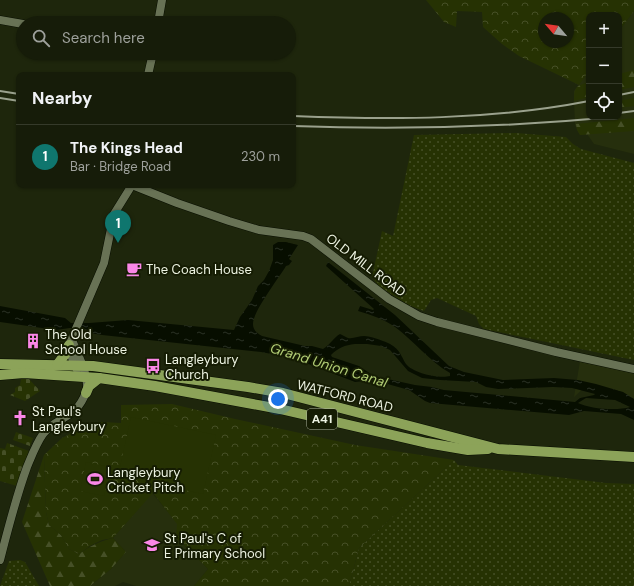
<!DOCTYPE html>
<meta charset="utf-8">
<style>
body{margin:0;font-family:"DM Sans",sans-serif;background:#1f2512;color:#f1f3f6}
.controls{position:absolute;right:12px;top:12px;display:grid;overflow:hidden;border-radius:8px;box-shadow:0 1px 3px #0004}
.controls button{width:36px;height:36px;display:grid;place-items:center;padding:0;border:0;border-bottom:1px solid #353a2a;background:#161c09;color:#f1f3f6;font:20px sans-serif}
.compass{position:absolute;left:538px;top:12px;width:36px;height:36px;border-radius:50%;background:#161c09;box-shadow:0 1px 3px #0004;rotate:299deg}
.you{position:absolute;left:278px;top:399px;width:14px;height:14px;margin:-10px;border:3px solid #fff;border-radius:50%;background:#1a73e8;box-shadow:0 0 0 6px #1a73e833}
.badge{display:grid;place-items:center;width:26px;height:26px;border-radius:50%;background:#0f766e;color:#fff;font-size:13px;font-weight:700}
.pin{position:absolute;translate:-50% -33px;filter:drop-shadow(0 1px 2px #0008)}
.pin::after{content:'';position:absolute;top:21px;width:14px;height:12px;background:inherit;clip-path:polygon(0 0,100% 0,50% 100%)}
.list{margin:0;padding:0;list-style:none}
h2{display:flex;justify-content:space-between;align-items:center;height:52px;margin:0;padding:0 16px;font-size:17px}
h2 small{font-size:13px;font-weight:400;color:#9ea19c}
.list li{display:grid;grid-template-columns:26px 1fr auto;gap:12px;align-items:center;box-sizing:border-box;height:64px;padding:0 16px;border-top:1px solid #353a2a}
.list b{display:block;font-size:15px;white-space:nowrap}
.list p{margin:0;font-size:13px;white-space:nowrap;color:#9ea19c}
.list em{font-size:13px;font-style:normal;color:#9ea19c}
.icon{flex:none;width:22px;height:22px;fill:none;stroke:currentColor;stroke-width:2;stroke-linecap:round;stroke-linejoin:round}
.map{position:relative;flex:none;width:634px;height:586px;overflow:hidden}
.search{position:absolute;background:#161c09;box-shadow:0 1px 3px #0004;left:16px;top:16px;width:280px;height:44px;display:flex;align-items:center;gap:10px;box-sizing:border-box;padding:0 14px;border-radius:22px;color:#9ea19c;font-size:15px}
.panel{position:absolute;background:#161c09;box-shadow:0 1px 3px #0004;left:16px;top:72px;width:280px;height:116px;border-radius:8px}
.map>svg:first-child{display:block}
.built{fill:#262f0d}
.grass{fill:url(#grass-dots)}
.forest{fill:url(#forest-firs)}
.cemetery{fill:url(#cemetery-stones)}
.park{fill:url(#park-crowns);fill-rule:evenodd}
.garden{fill:#263203}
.water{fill:url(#water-ripples);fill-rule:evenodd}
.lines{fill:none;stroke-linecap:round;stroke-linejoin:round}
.secondary-casing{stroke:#080e00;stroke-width:9}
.highway-casing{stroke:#080e00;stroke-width:11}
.secondary{stroke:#687255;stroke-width:8}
.highway{stroke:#8ca359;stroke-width:10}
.rail{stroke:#9aa18d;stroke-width:2}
.labels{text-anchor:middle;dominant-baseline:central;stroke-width:4;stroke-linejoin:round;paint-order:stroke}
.shield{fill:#151c03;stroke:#acb29f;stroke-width:1}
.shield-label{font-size:12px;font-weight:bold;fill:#edf3e2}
.street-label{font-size:13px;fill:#edf3e2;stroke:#151c03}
.poi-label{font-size:13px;fill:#edf3e2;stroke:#151c03;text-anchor:start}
.water-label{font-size:14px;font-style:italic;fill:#b0cb74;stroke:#151c03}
</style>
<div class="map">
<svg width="634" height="586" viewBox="0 0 634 586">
<defs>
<pattern id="grass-dots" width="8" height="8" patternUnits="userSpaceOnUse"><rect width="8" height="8" fill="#263203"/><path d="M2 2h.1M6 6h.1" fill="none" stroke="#465027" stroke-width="1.8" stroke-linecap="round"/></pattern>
<pattern id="forest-firs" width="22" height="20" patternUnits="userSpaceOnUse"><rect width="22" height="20" fill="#263203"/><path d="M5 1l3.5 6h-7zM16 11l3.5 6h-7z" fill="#465027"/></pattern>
<pattern id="cemetery-stones" width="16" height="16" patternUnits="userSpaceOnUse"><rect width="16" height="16" fill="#263203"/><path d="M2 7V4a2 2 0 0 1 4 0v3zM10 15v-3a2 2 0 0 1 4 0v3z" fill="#465027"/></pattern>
<pattern id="park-crowns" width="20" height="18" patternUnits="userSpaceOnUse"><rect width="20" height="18" fill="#263203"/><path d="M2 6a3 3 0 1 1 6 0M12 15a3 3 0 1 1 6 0" fill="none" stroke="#465027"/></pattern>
<pattern id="water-ripples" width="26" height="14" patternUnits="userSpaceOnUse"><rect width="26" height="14" fill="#070e00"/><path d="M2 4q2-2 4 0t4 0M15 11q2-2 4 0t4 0" fill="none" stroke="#2b3225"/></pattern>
</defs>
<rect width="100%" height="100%" fill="#1e260c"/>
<g class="built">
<path d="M634 11V154L594 144 587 134 580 135 575 125 574 101V91L589 71V117H619V31Z"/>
<path d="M580 361 634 373V399L623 392 587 385 574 397Z"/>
<path d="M152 493 178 524 176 537 208 569 194 586H136L123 582 115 586H90L111 569 126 552 113 538Z"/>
</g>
<g class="grass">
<path d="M516 133 566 137 573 144 581 149 634 163V360L484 329 479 324 476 316 437 298 431 300 424 311 408 305 379 286 372 277 382 231 393 236 414 135Z"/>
<path d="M454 460 458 465 606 483 634 484V586H349L359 548Z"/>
<path d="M20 560 25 562 39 586H0L9 561Z"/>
</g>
<g class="forest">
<path d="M634 70V87L619 90V74Z"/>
<path d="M589 82V97L574 101C574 87 576 86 589 82Z"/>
<path d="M634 98V106L619 108V101Z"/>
<path d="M634 118V131L580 135 577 130 576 124Z"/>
<path d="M44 455 46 512 49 525 61 535 69 549 79 554C90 546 100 541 113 538L126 552 111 569 90 586H50L22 522Z"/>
</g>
<g class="cemetery">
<path d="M21 379H29L40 391 25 401 10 395 15 392V388L20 385Z"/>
<path d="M16 432 33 438 30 446 13 440Z"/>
<path d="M7 443 29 451 17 486 0 481V448L5 449Z"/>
</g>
<g class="park">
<path d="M426 0H634V11L619 31V15H589V71L579 85 519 56 502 44 483 27 482 12 457 11 456 27 444 22ZM544 18H568V42H544Z"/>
<path d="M172 404 235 419 355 445 454 460 359 548 349 586H194L208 569 176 537 177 524 153 493 113 538 102 540 90 546 79 554 69 549 61 535 49 525 46 512 44 455 62 438 80 429 102 422 121 423V405Z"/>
</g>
<g class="garden">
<path d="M131 417 216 435 203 494 118 476Z"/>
<path d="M86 462 110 467 104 496 80 491Z"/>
</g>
<path class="water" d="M278 242H286L298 245 289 259 292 261 289 265 286 266C279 278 253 311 253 324 253 330 257 333 262 336L305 346H312L323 349C331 344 334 337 340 334 343 335 345 337 348 338 353 339 359 336 364 336 371 336 381 340 388 343 400 349 400 354 406 364 413 373 439 379 450 376V373C429 361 414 341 395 327 384 319 371 315 358 311L360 306 373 310 374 309 326 266 328 262 395 315 449 366 464 372 503 380 554 378 578 380 596 384 623 392 634 399V420L621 414 584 411 569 415 430 403 425 401 409 390 373 380 355 382 293 358 261 352 102 335 90 333 86 329 70 328 56 330 0 322V306L65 318 71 323H89L128 320 234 330 240 317 252 300 258 286 264 280 269 271 273 260V245ZM355 344H367L381 346 390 350 408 371 422 378 440 380 476 382 486 387 498 389 553 387 572 388 595 394 594 395 580 398 575 402 444 390 432 387 415 385 374 376 359 366 332 357 331 355C338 348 345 345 355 344ZM586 398 615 400 630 407C617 411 590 409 578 403Z"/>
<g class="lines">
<defs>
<g id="secondary">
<path d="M0 20 23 24"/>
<path d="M158 23 162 0"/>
<path d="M148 75 153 53"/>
<path d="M132 185 177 203 229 221 259 230 303 236 311 239 389 299 419 316 437 322 556 352 634 369"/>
<path d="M77 370 70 353 69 345 104 263 114 214 132 185"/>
<path d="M0 560C8 529 16 497 27 467 32 455 36 444 43 434 57 416 76 420 86 392 91 379 77 353 72 340"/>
</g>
<g id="highway">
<path d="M0 364 93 366 248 387 283 393 498 449 634 457"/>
<path d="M57 365 66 353 69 345"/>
<path d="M0 375 24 373 99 378 155 386 280 409 427 443 468 450 488 449"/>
<path d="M86 393 89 386 99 378"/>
</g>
</defs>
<use href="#secondary" class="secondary-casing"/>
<use href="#highway" class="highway-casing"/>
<use href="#secondary" class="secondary"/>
<use href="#highway" class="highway"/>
<g class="rail">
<path d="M0 91 19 94"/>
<path d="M619 95 634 92"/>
<path d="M0 98 19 101"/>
<path d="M619 113 634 111"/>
<path d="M293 116C392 120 492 120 589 101"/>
<path d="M293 126C400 130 508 127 614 117"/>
</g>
</g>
<defs>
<symbol id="cafe-bare" viewBox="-9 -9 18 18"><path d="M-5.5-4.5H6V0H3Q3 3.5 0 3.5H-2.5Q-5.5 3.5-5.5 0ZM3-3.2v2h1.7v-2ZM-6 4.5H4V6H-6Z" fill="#fa87e7" stroke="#151c03" stroke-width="2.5" paint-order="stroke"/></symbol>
<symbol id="building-bare" viewBox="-9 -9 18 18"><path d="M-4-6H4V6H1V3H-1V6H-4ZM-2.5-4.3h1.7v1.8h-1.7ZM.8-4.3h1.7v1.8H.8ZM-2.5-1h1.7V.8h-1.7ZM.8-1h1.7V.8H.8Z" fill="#fa87e7" stroke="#151c03" stroke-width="2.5" paint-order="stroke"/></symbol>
<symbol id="bus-bare" viewBox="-9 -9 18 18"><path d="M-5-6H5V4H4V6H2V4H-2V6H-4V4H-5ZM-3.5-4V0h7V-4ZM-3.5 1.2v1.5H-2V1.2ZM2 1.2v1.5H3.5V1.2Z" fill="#fa87e7" stroke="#151c03" stroke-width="2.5" paint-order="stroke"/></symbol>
<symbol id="church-bare" viewBox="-9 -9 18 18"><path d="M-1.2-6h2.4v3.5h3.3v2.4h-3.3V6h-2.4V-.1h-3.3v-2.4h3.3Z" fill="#fa87e7" stroke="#151c03" stroke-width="2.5" paint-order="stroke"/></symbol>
<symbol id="stadium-bare" viewBox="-9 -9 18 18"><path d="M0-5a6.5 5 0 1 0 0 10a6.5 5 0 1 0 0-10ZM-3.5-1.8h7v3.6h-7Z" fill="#fa87e7" stroke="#151c03" stroke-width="2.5" paint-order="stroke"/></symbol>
<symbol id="school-bare" viewBox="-9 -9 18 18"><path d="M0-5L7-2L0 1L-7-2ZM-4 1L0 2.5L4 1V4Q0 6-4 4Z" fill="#fa87e7" stroke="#151c03" stroke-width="2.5" paint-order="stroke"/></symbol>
</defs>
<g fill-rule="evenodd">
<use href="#cafe-bare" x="123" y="258" width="22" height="22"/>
<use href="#building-bare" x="22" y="330" width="22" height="22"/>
<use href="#bus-bare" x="142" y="355" width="22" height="22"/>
<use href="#church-bare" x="9" y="407" width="22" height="22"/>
<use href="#stadium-bare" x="84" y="468" width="22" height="22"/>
<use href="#school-bare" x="141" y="534" width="22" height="22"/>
</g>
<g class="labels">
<rect class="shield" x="307" y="409" width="30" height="20" rx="3"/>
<g class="shield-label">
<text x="322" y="419">A41</text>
</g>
<g class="street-label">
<text transform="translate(366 265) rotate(37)">OLD MILL ROAD</text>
<text transform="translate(345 396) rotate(14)">WATFORD ROAD</text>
</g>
<g class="poi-label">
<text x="146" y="269">The Coach House</text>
<text x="45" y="334">The Old<tspan x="45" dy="15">School House</tspan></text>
<text x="165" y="359">Langleybury<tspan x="165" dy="15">Church</tspan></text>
<text x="32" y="411">St Paul's<tspan x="32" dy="15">Langleybury</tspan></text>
<text x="107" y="472">Langleybury<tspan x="107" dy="15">Cricket Pitch</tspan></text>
<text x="164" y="538">St Paul's C of<tspan x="164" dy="15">E Primary School</tspan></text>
</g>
<g class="water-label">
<text transform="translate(329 365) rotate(17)">Grand Union Canal</text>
</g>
</g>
</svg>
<div class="controls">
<button>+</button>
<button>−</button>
<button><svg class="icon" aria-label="locate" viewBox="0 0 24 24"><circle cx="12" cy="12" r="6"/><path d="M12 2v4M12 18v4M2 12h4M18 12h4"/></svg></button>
</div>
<svg class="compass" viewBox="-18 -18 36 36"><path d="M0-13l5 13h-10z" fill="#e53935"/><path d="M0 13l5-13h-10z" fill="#9ea19c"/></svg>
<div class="you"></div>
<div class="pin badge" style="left:118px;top:243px">1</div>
<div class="search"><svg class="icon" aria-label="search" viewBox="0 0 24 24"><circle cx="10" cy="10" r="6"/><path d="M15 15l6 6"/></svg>Search here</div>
<section class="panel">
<h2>Nearby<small></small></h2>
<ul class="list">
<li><span class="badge">1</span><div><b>The Kings Head</b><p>Bar · Bridge Road</p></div><em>230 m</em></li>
</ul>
</section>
</div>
